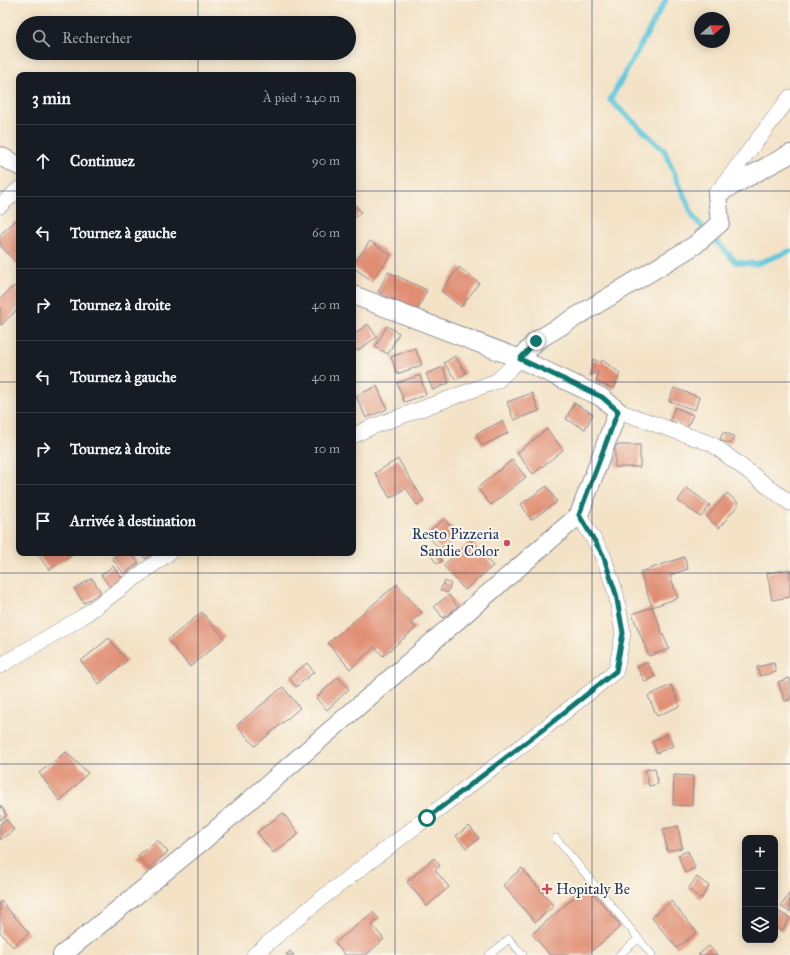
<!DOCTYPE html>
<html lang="fr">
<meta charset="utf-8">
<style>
body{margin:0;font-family:"IM FELL Great Primer",serif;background:#242831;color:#f1f3f6}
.controls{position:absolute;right:12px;bottom:12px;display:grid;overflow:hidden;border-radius:8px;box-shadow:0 2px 10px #0003}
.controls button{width:36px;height:36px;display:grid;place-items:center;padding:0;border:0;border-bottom:1px solid #363941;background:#171b24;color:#f1f3f6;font:20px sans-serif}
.compass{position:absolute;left:694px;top:12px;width:36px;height:36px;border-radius:50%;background:#171b24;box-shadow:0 2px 10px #0003;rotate:70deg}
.stop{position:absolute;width:12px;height:12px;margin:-9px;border:3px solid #0f766e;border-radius:50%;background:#fff}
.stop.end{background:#0f766e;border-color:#fff;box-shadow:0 1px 4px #0008}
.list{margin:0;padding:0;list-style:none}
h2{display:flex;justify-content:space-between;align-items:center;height:52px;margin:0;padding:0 16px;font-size:17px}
h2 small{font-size:13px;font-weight:400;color:#9ea1a6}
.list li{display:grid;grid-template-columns:26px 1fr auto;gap:12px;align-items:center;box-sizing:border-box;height:72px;padding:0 16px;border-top:1px solid #363941}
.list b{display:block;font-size:15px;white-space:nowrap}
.list em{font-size:13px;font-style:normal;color:#9ea1a6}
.icon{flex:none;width:22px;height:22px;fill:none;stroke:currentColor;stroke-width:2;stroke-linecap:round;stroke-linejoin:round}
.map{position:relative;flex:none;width:790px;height:955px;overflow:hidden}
.search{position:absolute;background:#171b24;box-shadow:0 2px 10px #0003;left:16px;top:16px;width:340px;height:44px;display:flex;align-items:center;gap:10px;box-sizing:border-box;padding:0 14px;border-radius:22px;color:#9ea1a6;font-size:15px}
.panel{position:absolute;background:#171b24;box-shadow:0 2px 10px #0003;left:16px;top:72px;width:340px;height:484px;border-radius:8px}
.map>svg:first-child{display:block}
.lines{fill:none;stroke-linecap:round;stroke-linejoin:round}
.stream{stroke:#61c8dd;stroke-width:5.5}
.building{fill:#e08d72}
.service-casing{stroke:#878892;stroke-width:8}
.minor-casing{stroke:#878892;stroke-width:16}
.tertiary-casing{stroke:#878892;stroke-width:20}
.service{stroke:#fff;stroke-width:7}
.minor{stroke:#fff;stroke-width:15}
.tertiary{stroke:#fff;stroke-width:18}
.route{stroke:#0f766e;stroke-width:5}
.grid{fill:none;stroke:#1b2f5e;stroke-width:1;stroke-opacity:0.55}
.poi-dot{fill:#d1495b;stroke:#fbf7ec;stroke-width:1.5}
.labels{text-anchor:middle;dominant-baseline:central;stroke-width:4;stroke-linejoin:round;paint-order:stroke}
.poi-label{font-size:15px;fill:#1b2f5e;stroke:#fbf7ec;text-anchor:end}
</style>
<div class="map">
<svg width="790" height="955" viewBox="0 0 790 955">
<rect width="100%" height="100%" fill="#fbf7ec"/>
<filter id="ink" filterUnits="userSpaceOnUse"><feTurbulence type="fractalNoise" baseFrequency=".025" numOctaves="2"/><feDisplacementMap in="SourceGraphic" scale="8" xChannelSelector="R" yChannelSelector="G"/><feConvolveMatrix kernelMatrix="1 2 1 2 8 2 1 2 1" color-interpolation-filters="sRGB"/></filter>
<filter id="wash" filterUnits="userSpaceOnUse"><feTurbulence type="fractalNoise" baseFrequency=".012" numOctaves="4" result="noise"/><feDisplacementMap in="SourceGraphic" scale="16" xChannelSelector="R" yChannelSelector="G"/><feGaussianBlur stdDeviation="0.9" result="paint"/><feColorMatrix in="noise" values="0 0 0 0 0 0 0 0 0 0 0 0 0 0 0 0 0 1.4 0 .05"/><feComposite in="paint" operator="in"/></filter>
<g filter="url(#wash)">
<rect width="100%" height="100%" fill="#f3e2c6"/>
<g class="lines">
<path class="stream" d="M666 0 610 100 664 150 694 218 736 262 756 264 790 251"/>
</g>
<g id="blocks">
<g class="building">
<path d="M353 203 361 212 353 219Z"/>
<path d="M16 220 19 224V262L17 264 0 245V235Z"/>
<path d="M370 241 391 255 372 281 353 267V265Z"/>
<path d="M459 267 479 283 461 307 441 291Z"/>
<path d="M388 272 427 290 417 311 378 292Z"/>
<path d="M14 286 19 291V308L1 325 0 324V299Z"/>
<path d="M368 324 377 337 357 351 353 346V335Z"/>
<path d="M387 326 399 333 388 354 375 347Z"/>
<path d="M415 348 422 365 397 374 391 357Z"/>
<path d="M455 356 466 373 456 380 444 363Z"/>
<path d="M593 359 601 363 602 360 620 373 614 389 596 382 598 372 590 375Z"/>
<path d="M443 367 449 383 433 390 426 374Z"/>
<path d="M420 375 426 395 404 402 397 383Z"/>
<path d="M377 386 387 409 366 418 356 396Z"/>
<path d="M674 388 699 397 695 410 669 401Z"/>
<path d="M532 393 539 411 514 420 507 402Z"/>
<path d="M574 403 593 414 585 429 566 419Z"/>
<path d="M675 407 693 415 687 428 670 420Z"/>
<path d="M502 421 508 433 482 446 476 434Z"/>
<path d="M547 429 563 450 533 474 517 453Z"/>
<path d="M723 432 734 436 731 444 720 440Z"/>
<rect x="615" y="445" width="25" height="22"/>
<path d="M398 459 424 501 417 505 406 488 390 498 375 473Z"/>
<path d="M512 460 526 477 491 505 477 488Z"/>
<path d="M547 486 557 502 531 520 521 504Z"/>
<path d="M687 488 710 505 701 517 678 501Z"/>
<path d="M727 493 739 504 719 528 707 517Z"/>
<path d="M444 519 457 533 440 549 426 534Z"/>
<path d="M471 541 493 566 465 590 443 565Z"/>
<path d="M434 550 442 561 437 564 429 553Z"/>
<path d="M37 553H71L72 555 49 570Z"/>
<path d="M119 553H131L139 563 124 574 112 558Z"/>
<path d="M141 553H153L146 559Z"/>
<path d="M684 557 688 569 670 575 678 598 652 607 640 572Z"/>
<path d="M113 566 122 578 110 587 101 575Z"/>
<path d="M790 569V597L772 600 767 573Z"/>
<path d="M92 578 101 592 84 603 74 589Z"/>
<path d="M445 581 451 584 447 593 440 590Z"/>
<path d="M397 584 422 613 411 622 416 628 383 656 375 647 350 669 328 643Z"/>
<path d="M449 595 458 607 443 618 434 606Z"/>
<path d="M652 607 669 649 649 656 632 614Z"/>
<path d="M202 612 224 638 190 667 168 640Z"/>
<path d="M109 638 127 661 99 684 81 661Z"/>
<path d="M647 662 655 677 645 682 637 667Z"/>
<path d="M307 663 314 672 296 687 289 678Z"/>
<path d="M774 663 776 672 760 676 757 667Z"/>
<path d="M338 677 349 689 327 710 316 698Z"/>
<path d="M790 678V700L785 701 778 682Z"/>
<path d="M671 685 680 706 657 716 648 696Z"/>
<path d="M283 687 300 708 255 746 237 725Z"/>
<path d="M668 734 673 746 657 753 652 741Z"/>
<path d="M66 752 88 773 60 801 39 773Z"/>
<path d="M655 768 658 784 649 786 645 770Z"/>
<path d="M674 775 693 776 692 806 673 805Z"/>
<path d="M0 805 7 816 0 820Z"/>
<path d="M283 813 299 834 273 853 257 832Z"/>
<path d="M6 819 14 830 0 840V824Z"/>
<path d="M469 826 479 838 466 848 456 836Z"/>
<path d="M678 826 682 848 667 851 663 829Z"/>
<path d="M157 840 168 852 148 869 137 856Z"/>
<path d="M688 851 695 868 685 873 678 855Z"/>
<path d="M434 858 440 866 435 870 449 887 427 906 407 882Z"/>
<path d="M522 868 554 906 535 922 503 885Z"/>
<path d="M697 877 709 886 701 899 688 889Z"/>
<path d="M587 886 621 926 587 955H550L532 934Z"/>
<path d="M790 893V912L781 906Z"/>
<path d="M1 901 29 933 13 947 0 932V902Z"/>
<path d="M671 901 697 932 677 948 652 918Z"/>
<path d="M775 910 790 918 782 931 775 927Z"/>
<path d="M373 912 379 919 372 925 384 939 366 955H345L335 943Z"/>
<path d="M709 946 717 955H698Z"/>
<path d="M290 951 294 955H286Z"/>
</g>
</g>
</g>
<g filter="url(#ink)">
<use href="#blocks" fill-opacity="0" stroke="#878892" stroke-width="1"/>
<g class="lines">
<defs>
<g id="service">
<path d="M556 838 652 955"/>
<path d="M489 955 509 939 523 955"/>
<path d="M619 955 638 939"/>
</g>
<g id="minor">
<path d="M717 193 790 97"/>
<path d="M0 206 19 189"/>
<path d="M618 411 712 444 790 503"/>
<path d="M353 436 369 428 497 381 520 359"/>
<path d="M0 666 82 617 169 553"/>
<path d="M254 955 318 901 546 727 616 671 623 633 616 594 603 555 579 515"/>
</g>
<g id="tertiary">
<path d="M0 156 19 166"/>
<path d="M520 359 536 341 695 245 720 223 717 194 790 154"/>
<path d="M62 955 205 839 579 515 618 411 601 397 520 359 353 295"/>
</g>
</defs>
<use href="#service" class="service-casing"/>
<use href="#minor" class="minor-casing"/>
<use href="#tertiary" class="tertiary-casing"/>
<use href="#service" class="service"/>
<use href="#minor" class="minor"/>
<use href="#tertiary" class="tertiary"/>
</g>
</g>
<g class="lines" filter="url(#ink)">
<path class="route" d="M427 818 546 727 616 671 623 633 616 594 603 555 579 515 618 411 602 397 520 359 536 341"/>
</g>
<path class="grid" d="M198 0V23M395 0V955M592 0V955M198 53V75M0 191H19M353 191H790M0 382H19M353 382H790M198 553V955M0 573H790M0 764H790"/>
<g class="poi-dot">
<circle cx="507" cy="543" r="4"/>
<path d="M545 883h4v4h4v4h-4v4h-4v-4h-4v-4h4z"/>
</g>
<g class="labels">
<g class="poi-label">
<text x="499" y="534">Resto Pizzeria<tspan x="499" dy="17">Sandie Color</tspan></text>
<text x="556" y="889" text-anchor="start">Hopitaly Be</text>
</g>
</g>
</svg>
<div class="controls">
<button>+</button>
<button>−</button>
<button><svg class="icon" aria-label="layers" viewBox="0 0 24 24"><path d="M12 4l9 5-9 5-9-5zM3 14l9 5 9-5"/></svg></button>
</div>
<svg class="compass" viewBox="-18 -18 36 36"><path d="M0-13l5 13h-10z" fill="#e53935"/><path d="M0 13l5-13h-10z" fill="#9ea1a6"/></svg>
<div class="stop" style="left:427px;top:818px"></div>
<div class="stop end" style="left:536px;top:341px"></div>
<div class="search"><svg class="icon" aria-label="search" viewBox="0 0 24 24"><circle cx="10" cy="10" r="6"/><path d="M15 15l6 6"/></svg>Rechercher</div>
<section class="panel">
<h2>3 min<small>À pied · 240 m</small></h2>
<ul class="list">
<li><svg class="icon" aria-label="ahead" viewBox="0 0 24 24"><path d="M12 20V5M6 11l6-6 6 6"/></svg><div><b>Continuez</b></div><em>90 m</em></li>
<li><svg class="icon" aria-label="left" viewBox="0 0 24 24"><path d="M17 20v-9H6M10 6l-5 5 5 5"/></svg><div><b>Tournez à gauche</b></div><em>60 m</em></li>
<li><svg class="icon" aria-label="right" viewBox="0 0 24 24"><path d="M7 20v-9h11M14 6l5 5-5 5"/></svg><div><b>Tournez à droite</b></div><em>40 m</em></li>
<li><svg class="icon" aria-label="left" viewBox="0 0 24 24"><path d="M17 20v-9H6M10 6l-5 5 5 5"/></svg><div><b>Tournez à gauche</b></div><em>40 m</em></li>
<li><svg class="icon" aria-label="right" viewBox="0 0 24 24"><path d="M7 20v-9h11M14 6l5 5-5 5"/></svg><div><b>Tournez à droite</b></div><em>10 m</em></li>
<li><svg class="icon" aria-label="arrive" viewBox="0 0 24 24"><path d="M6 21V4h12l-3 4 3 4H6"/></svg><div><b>Arrivée à destination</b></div></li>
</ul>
</section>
</div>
